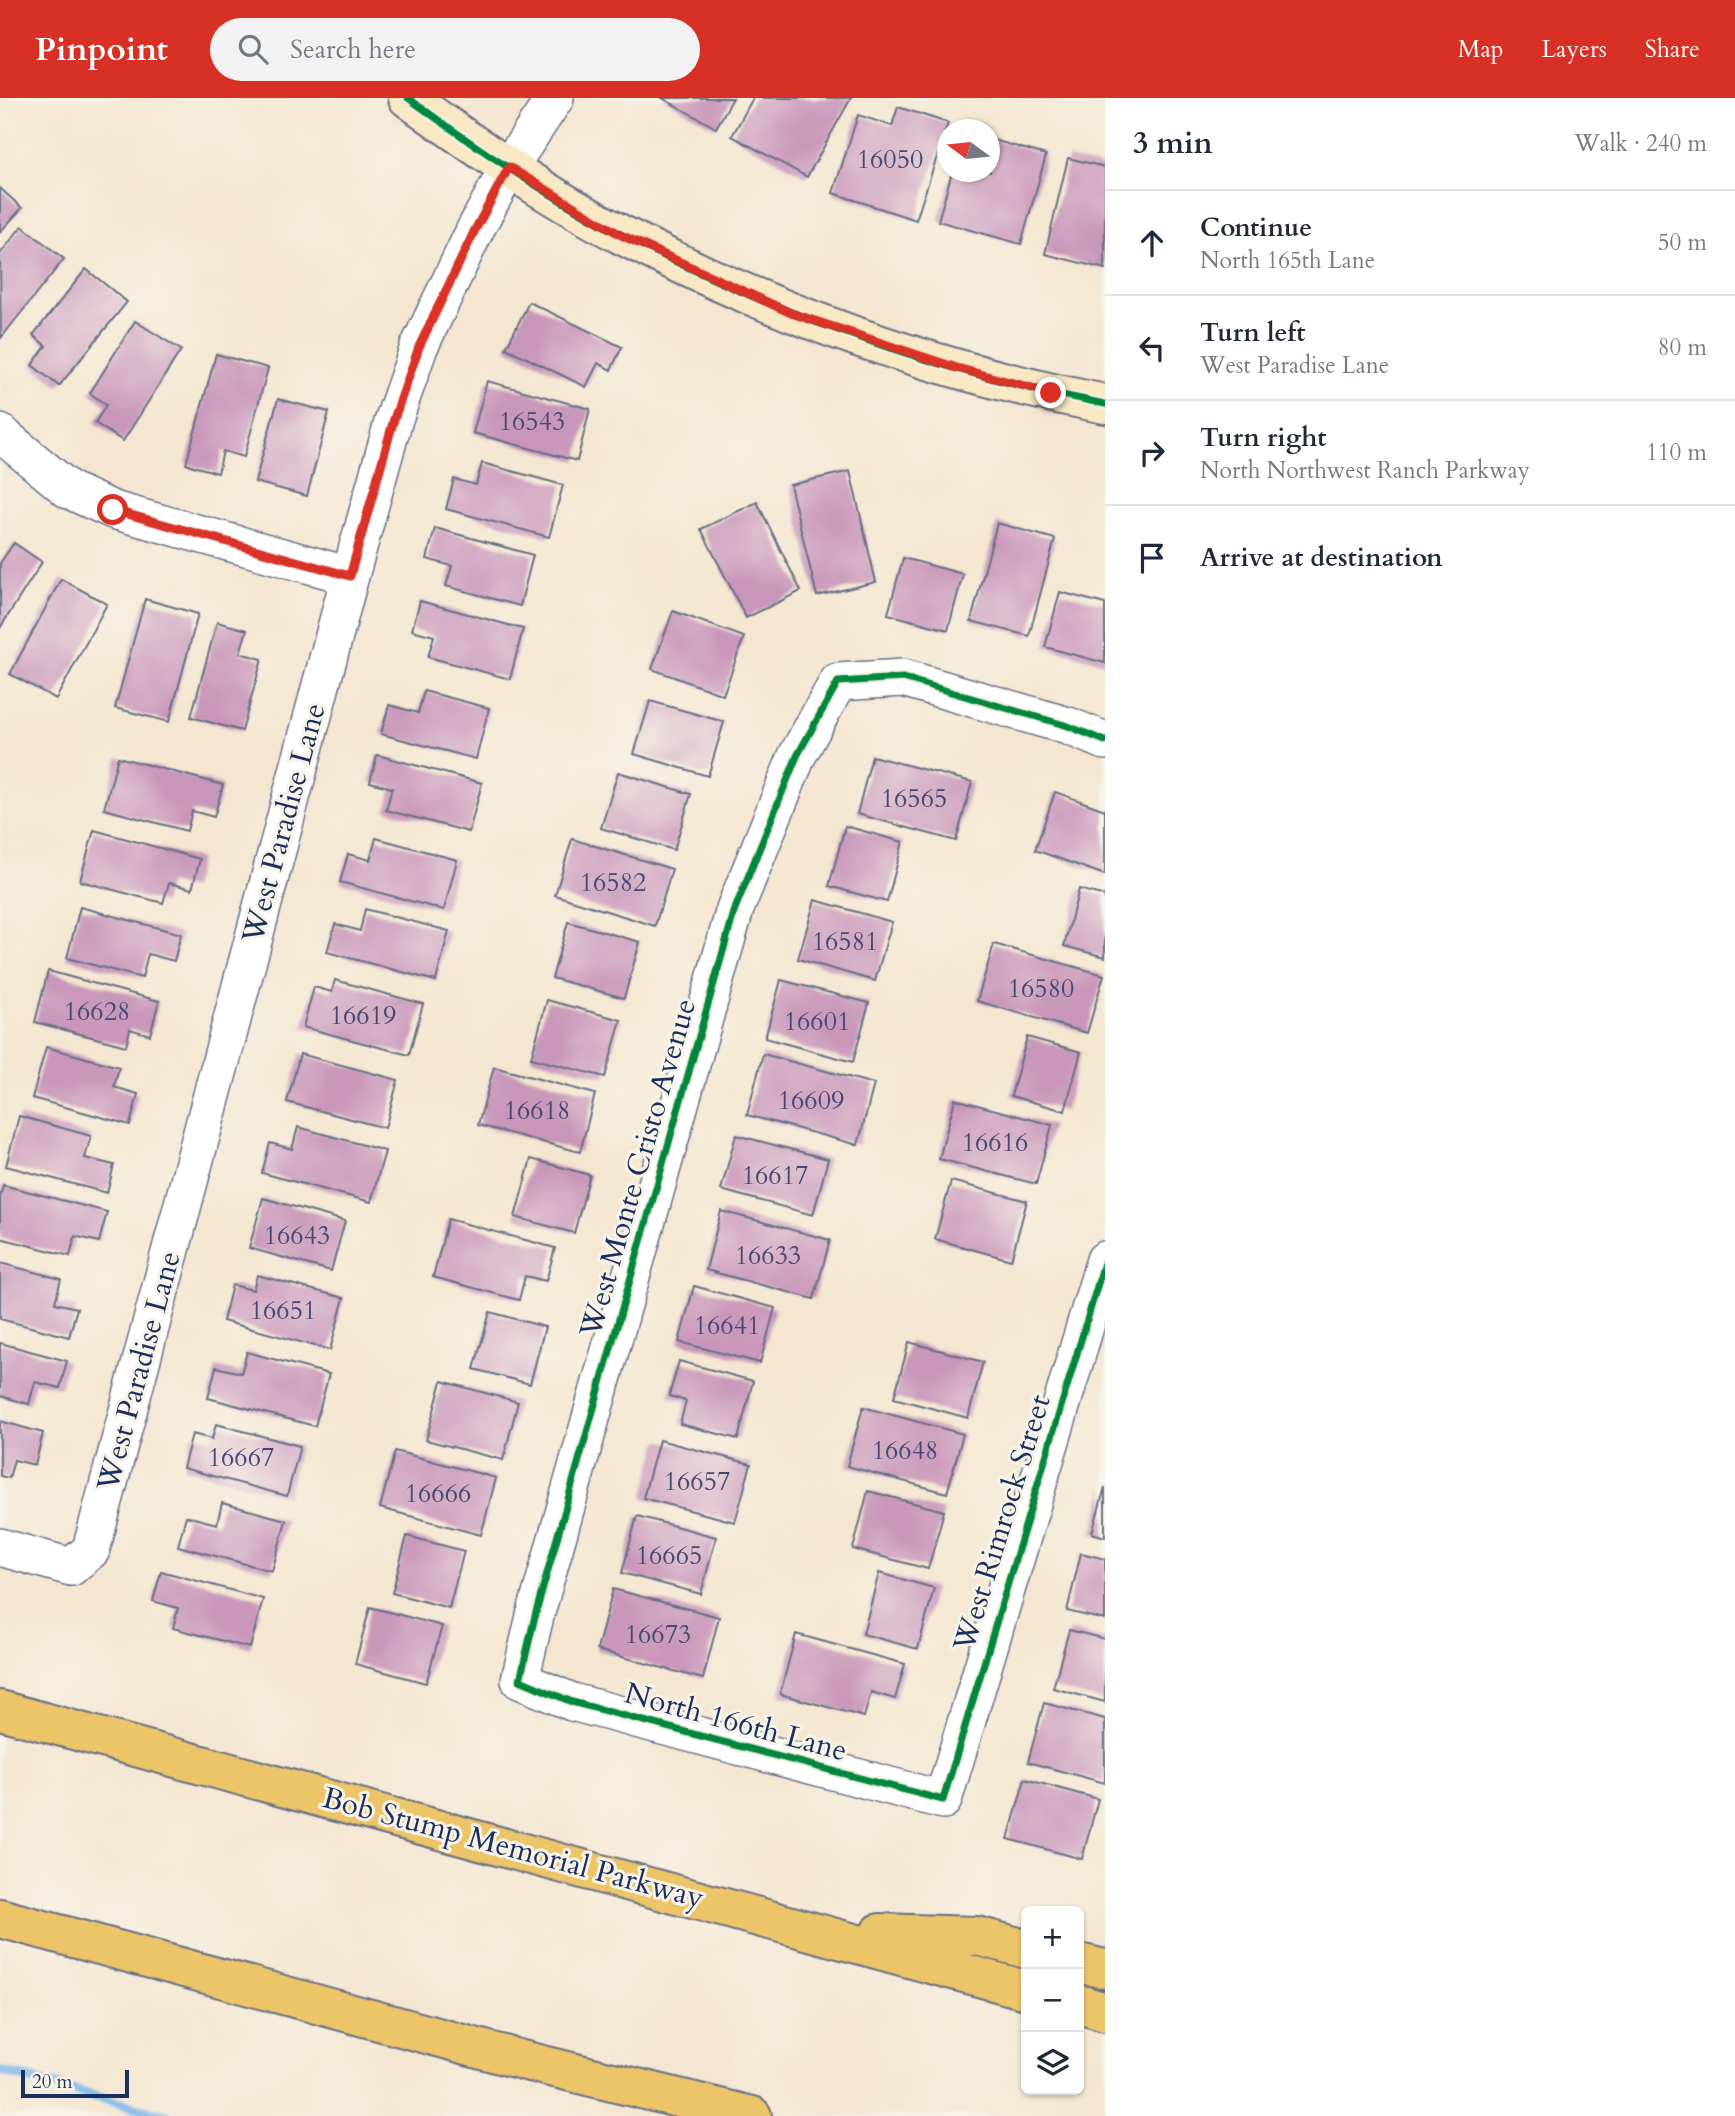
<!DOCTYPE html>
<meta charset="utf-8">
<style>
body{margin:0;font-family:Cardo,serif;background:#f2f2f3;color:#1f2937}
.controls{position:absolute;right:21px;bottom:21px;display:grid;overflow:hidden;border-radius:10px;box-shadow:0 2px 5px #0004}
.controls button{width:63px;height:63px;display:grid;place-items:center;padding:0;border:0;border-bottom:2px solid #e0e1e3;background:#fff;color:#1f2937;font:35px sans-serif}
.compass{position:absolute;left:937px;top:21px;width:63px;height:63px;border-radius:50%;background:#fff;box-shadow:0 2px 5px #0004;rotate:285deg}
.scale{position:absolute;left:21px;bottom:18px;width:108px;box-sizing:border-box;padding-left:7px;border:4px solid #1b2f5e;border-top:0;font-size:19px;line-height:24px;white-space:nowrap;color:#1b2f5e;-webkit-text-stroke:5px #f7f3e8;paint-order:stroke}
.stop{position:absolute;width:21px;height:21px;margin:-16px;border:5px solid #d93025;border-radius:50%;background:#fff}
.stop.end{background:#d93025;border-color:#fff;box-shadow:0 2px 7px #0008}
.list{margin:0;padding:0;list-style:none}
h2{display:flex;justify-content:space-between;align-items:center;height:91px;margin:0;padding:0 28px;font-size:30px}
h2 small{font-size:23px;font-weight:400;color:#747a83}
.list li{display:grid;grid-template-columns:46px 1fr auto;gap:21px;align-items:center;box-sizing:border-box;height:105px;padding:0 28px;border-top:2px solid #e0e1e3}
.list b{display:block;font-size:26px;white-space:nowrap}
.list p{margin:0;font-size:23px;white-space:nowrap;color:#747a83}
.list em{font-size:23px;font-style:normal;color:#747a83}
.icon{flex:none;width:38px;height:38px;fill:none;stroke:currentColor;stroke-width:2;stroke-linecap:round;stroke-linejoin:round}
.map{position:relative;flex:none;width:1105px;height:2018px;overflow:hidden}
header{display:flex;align-items:center;gap:42px;box-sizing:border-box;height:98px;padding:0 35px;background:#d93025;color:#fff}
header strong{font-size:33px}
nav{display:flex;gap:38px;margin-inline-start:auto;font-size:24px}
.search{width:490px;height:63px;background:#f2f2f3;display:flex;align-items:center;gap:18px;box-sizing:border-box;padding:0 24px;border-radius:38px;color:#747a83;font-size:26px}
main{display:flex}
aside{flex:1;background:#fff}
.map>svg:first-child{display:block}
.lines{fill:none;stroke-linecap:round;stroke-linejoin:round}
.stream{stroke:#74b5e8;stroke-width:10}
.building{fill:#c997b9}
.street-casing{stroke:#676f86;stroke-width:40}
.secondary-casing{stroke:#676f86;stroke-width:42}
.highway-casing{stroke:#676f86;stroke-width:42}
.street{stroke:#fff;stroke-width:37}
.secondary{stroke:#f8e8c3;stroke-width:38}
.highway{stroke:#edc569;stroke-width:38}
.cycleway-casing{stroke:#f7f3e8;stroke-width:11}
.cycleway{stroke:#00873e;stroke-width:7}
.route{stroke:#d93025;stroke-width:9}
.labels{text-anchor:middle;dominant-baseline:central;stroke-width:6;stroke-linejoin:round;paint-order:stroke}
.number-label{font-size:26px;fill:#464975}
.street-label{font-size:30px;fill:#1b2f5e;stroke:#f7f3e8}
</style>
<header>
<strong>Pinpoint</strong>
<div class="search"><svg class="icon" aria-label="search" viewBox="0 0 24 24"><circle cx="10" cy="10" r="6"/><path d="M15 15l6 6"/></svg>Search here</div>
<nav><a>Map</a><a>Layers</a><a>Share</a></nav>
</header>
<main>
<div class="map">
<svg width="1105" height="2018" viewBox="0 0 1105 2018">
<rect width="100%" height="100%" fill="#f7f3e8"/>
<filter id="ink" filterUnits="userSpaceOnUse"><feTurbulence type="fractalNoise" baseFrequency=".0143" numOctaves="2"/><feDisplacementMap in="SourceGraphic" scale="14" xChannelSelector="R" yChannelSelector="G"/><feConvolveMatrix kernelMatrix="1 2 1 2 8 2 1 2 1" color-interpolation-filters="sRGB"/></filter>
<filter id="wash" filterUnits="userSpaceOnUse"><feTurbulence type="fractalNoise" baseFrequency=".00686" numOctaves="4" result="noise"/><feDisplacementMap in="SourceGraphic" scale="28" xChannelSelector="R" yChannelSelector="G"/><feGaussianBlur stdDeviation="1.57" result="paint"/><feColorMatrix in="noise" values="0 0 0 0 0 0 0 0 0 0 0 0 0 0 0 0 0 1.4 0 .05"/><feComposite in="paint" operator="in"/></filter>
<g filter="url(#wash)">
<rect width="100%" height="100%" fill="#f4e6d1"/>
<g class="lines">
<path class="stream" d="M0 1973 168 2018"/>
</g>
<g id="blocks">
<g class="building">
<path d="M662 0H733L716 30Z"/>
<path d="M753 0H851L807 79 732 38Z"/>
<path d="M898 9 948 25 916 122 833 95 858 17 892 28Z"/>
<path d="M990 41 1046 57 1021 146 938 123 952 74H990Z"/>
<path d="M1068 60 1105 69V171L1045 156Z"/>
<path d="M0 90 22 110 0 134Z"/>
<path d="M22 128 64 161 1 240 0 156Z"/>
<path d="M86 171 127 204 59 288 32 267 46 248 33 237Z"/>
<path d="M529 204 622 249 611 272 598 265 586 289 506 250Z"/>
<path d="M135 223 181 252 123 343 95 325 106 307 90 295Z"/>
<path d="M216 256 268 270 244 359 223 353 218 375 186 366Z"/>
<path d="M487 283 590 311 577 363 473 335Z"/>
<path d="M278 301 329 314 307 398 255 384Z"/>
<path d="M482 365 563 387 549 439 446 411 454 381 476 387Z"/>
<path d="M850 373 876 484 817 498 790 387Z"/>
<path d="M757 404 801 493 746 520 701 431Z"/>
<path d="M997 425 1055 441 1029 538 971 523Z"/>
<path d="M435 430 533 457 520 508 446 488 452 468 427 461Z"/>
<path d="M14 445 42 464 0 530V465Z"/>
<path d="M903 460 963 476 948 532 888 516Z"/>
<path d="M61 481 107 506 56 601 10 576Z"/>
<path d="M1060 494 1105 506V565L1045 549Z"/>
<path d="M145 501 198 516 169 624 115 610Z"/>
<path d="M420 503 523 531 510 581 428 559 434 538 412 532Z"/>
<path d="M673 513 744 539 723 597 652 571Z"/>
<path d="M217 524 247 532 240 555 262 561 242 633 191 619Z"/>
<path d="M424 593 489 610 476 661 381 636 389 607 418 615Z"/>
<path d="M650 603 724 624 708 678 634 656Z"/>
<path d="M377 657 482 685 469 734 386 712 392 690 370 684Z"/>
<path d="M872 658 972 684 956 743 857 716Z"/>
<path d="M118 659 223 687 214 719 192 713 187 733 104 711Z"/>
<path d="M618 674 691 696 674 752 601 730Z"/>
<path d="M1055 694 1105 712V777L1035 752Z"/>
<path d="M845 728 903 744 887 804 829 788Z"/>
<path d="M94 732 200 761 192 791 169 785 163 805 80 783Z"/>
<path d="M376 740 457 762 444 812 340 784 348 756 370 762Z"/>
<path d="M572 741 672 771 655 828 555 797Z"/>
<path d="M1079 791 1105 798V859L1064 848Z"/>
<path d="M815 802 892 824 875 883 798 861Z"/>
<path d="M80 809 181 836 174 863 148 856 142 880 67 860Z"/>
<path d="M365 811 449 833 436 883 327 854 335 826 360 833Z"/>
<path d="M568 824 640 844 624 900 552 880Z"/>
<path d="M994 846 1104 877 1087 935 977 903Z"/>
<path d="M48 873 159 903 150 937 130 931 126 948 35 924Z"/>
<path d="M335 882 423 906 409 957 303 929 314 889 332 894Z"/>
<path d="M781 882 869 905 853 964 765 940Z"/>
<path d="M547 902 621 922 605 979 531 960Z"/>
<path d="M1027 939 1081 954 1065 1013 1011 998Z"/>
<path d="M46 949 119 969 114 989 138 996 130 1027 32 1000Z"/>
<path d="M300 956 398 982 385 1030 287 1004Z"/>
<path d="M763 956 874 986 858 1047 747 1017Z"/>
<path d="M494 969 595 996 580 1054 478 1027Z"/>
<path d="M955 1001 1052 1027 1036 1086 939 1061Z"/>
<path d="M19 1018 91 1038 85 1060 114 1067 107 1095 6 1068Z"/>
<path d="M298 1029 385 1053 371 1104 262 1075 270 1045 292 1051Z"/>
<path d="M736 1037 828 1061 813 1117 721 1092Z"/>
<path d="M531 1061 590 1077 574 1135 515 1119Z"/>
<path d="M951 1083 1027 1103 1011 1162 935 1141Z"/>
<path d="M3 1087 107 1114 99 1144 75 1138 70 1158 0 1140V1099Z"/>
<path d="M263 1100 345 1123 331 1173 249 1150Z"/>
<path d="M721 1113 830 1142 814 1201 706 1172Z"/>
<path d="M448 1121 555 1150 546 1183 525 1178 519 1202 433 1179Z"/>
<path d="M0 1165 61 1181 55 1205 77 1210 69 1239 0 1221Z"/>
<path d="M257 1177 344 1200 330 1252 223 1223 232 1187 253 1192Z"/>
<path d="M694 1188 775 1210 760 1265 679 1244Z"/>
<path d="M490 1214 545 1229 530 1286 474 1271Z"/>
<path d="M909 1244 983 1264 968 1320 894 1300Z"/>
<path d="M0 1245 67 1263 60 1290 35 1284 29 1306 0 1298Z"/>
<path d="M247 1254 329 1276 315 1328 208 1300 216 1269 241 1275Z"/>
<path d="M679 1263 753 1283 738 1341 680 1326 686 1303 669 1298Z"/>
<path d="M442 1283 518 1304 503 1362 426 1342Z"/>
<path d="M863 1309 963 1336 947 1395 847 1368Z"/>
<path d="M0 1323 43 1335 35 1367 14 1362 9 1380 0 1378Z"/>
<path d="M216 1326 300 1348 287 1398 183 1370 192 1336 212 1341Z"/>
<path d="M659 1342 751 1366 735 1424 643 1400Z"/>
<path d="M395 1353 496 1380 481 1437 380 1410Z"/>
<path d="M1105 1389V1439L1092 1435Z"/>
<path d="M868 1393 944 1413 928 1471 853 1451Z"/>
<path d="M222 1405 286 1422 272 1473 178 1448 186 1418 217 1426Z"/>
<path d="M637 1418 716 1439 701 1496 622 1475Z"/>
<path d="M407 1438 464 1453 449 1510 392 1495Z"/>
<path d="M1081 1455 1105 1461V1522L1067 1513Z"/>
<path d="M161 1473 263 1501 250 1550 173 1530 178 1510 153 1503Z"/>
<path d="M879 1475 934 1490 918 1551 863 1536Z"/>
<path d="M613 1491 719 1519 703 1581 597 1552Z"/>
<path d="M370 1509 442 1528 426 1585 355 1566Z"/>
<path d="M1069 1532 1105 1541V1604L1053 1590Z"/>
<path d="M796 1536 905 1566 895 1601 871 1594 864 1619 780 1596Z"/>
<path d="M1044 1605 1105 1621V1685L1028 1664Z"/>
<path d="M1025 1681 1098 1701 1082 1761 1008 1741Z"/>
</g>
</g>
</g>
<g filter="url(#ink)">
<use href="#blocks" fill-opacity="0" stroke="#676f86" stroke-width="2"/>
<g class="lines">
<defs>
<g id="street">
<path d="M0 335 69 392 113 412 350 478"/>
<path d="M1105 643 1068 628 903 580 838 584 797 658 735 811 535 1518 520 1582 572 1604 943 1702 1105 1162"/>
<path d="M0 1449 71 1469 91 1452 350 478 394 321 419 249 475 132 509 69 555 0"/>
</g>
<path id="secondary" d="M408 0C475 49 547 98 622 137 773 215 938 274 1105 306"/>
<g id="highway">
<path d="M0 1612 1026 1892"/>
<path d="M0 1820 522 1962 752 2018"/>
<path d="M880 1835 977 1838 1026 1851"/>
<path d="M1079 1865 1105 1871"/>
<path d="M1079 1906 1105 1914"/>
</g>
</defs>
<use href="#street" class="street-casing"/>
<use href="#secondary" class="secondary-casing"/>
<use href="#highway" class="highway-casing"/>
<use href="#street" class="street"/>
<use href="#secondary" class="secondary"/>
<use href="#highway" class="highway"/>
<defs>
<g id="cycleway">
<path d="M408 0C475 49 547 98 622 137 773 215 938 274 1105 306"/>
<path d="M1105 643 1068 628 903 580 838 584 797 658 735 811 535 1518 520 1582 572 1604 943 1702 1105 1162"/>
</g>
</defs>
<use href="#cycleway" class="cycleway-casing"/>
<use href="#cycleway" class="cycleway"/>
</g>
</g>
<g class="lines" filter="url(#ink)">
<path class="route" d="M113 412 350 478 394 321 419 249 475 132 509 69 621 137 791 215 957 270 1051 295"/>
</g>
<g class="labels">
<g class="number-label">
<text x="890" y="61">16050</text>
<text x="532" y="323">16543</text>
<text x="914" y="700">16565</text>
<text x="613" y="784">16582</text>
<text x="845" y="843">16581</text>
<text x="1041" y="890">16580</text>
<text x="97" y="913">16628</text>
<text x="363" y="917">16619</text>
<text x="817" y="923">16601</text>
<text x="811" y="1002">16609</text>
<text x="537" y="1012">16618</text>
<text x="995" y="1044">16616</text>
<text x="775" y="1077">16617</text>
<text x="297" y="1137">16643</text>
<text x="768" y="1157">16633</text>
<text x="283" y="1212">16651</text>
<text x="727" y="1227">16641</text>
<text x="905" y="1352">16648</text>
<text x="241" y="1359">16667</text>
<text x="697" y="1383">16657</text>
<text x="438" y="1395">16666</text>
<text x="669" y="1457">16665</text>
<text x="658" y="1536">16673</text>
</g>
<g class="street-label">
<text transform="translate(284 725) rotate(-75)">West Paradise Lane</text>
<text transform="translate(638 1070) rotate(-74)">West Monte Cristo Avenue</text>
<text transform="translate(139 1273) rotate(-75)">West Paradise Lane</text>
<text transform="translate(1002 1425) rotate(-73)">West Rimrock Street</text>
<text transform="translate(736 1624) rotate(15)">North 166th Lane</text>
<text transform="translate(513 1750) rotate(15)">Bob Stump Memorial Parkway</text>
</g>
</g>
</svg>
<div class="controls">
<button>+</button>
<button>−</button>
<button><svg class="icon" aria-label="layers" viewBox="0 0 24 24"><path d="M12 4l9 5-9 5-9-5zM3 14l9 5 9-5"/></svg></button>
</div>
<svg class="compass" viewBox="-18 -18 36 36"><path d="M0-13l5 13h-10z" fill="#e53935"/><path d="M0 13l5-13h-10z" fill="#747a83"/></svg>
<div class="scale">20 m</div>
<div class="stop" style="left:113px;top:412px"></div>
<div class="stop end" style="left:1051px;top:295px"></div>
</div>
<aside>
<h2>3 min<small>Walk · 240 m</small></h2>
<ul class="list">
<li><svg class="icon" aria-label="ahead" viewBox="0 0 24 24"><path d="M12 20V5M6 11l6-6 6 6"/></svg><div><b>Continue</b><p>North 165th Lane</p></div><em>50 m</em></li>
<li><svg class="icon" aria-label="left" viewBox="0 0 24 24"><path d="M17 20v-9H6M10 6l-5 5 5 5"/></svg><div><b>Turn left</b><p>West Paradise Lane</p></div><em>80 m</em></li>
<li><svg class="icon" aria-label="right" viewBox="0 0 24 24"><path d="M7 20v-9h11M14 6l5 5-5 5"/></svg><div><b>Turn right</b><p>North Northwest Ranch Parkway</p></div><em>110 m</em></li>
<li><svg class="icon" aria-label="arrive" viewBox="0 0 24 24"><path d="M6 21V4h12l-3 4 3 4H6"/></svg><div><b>Arrive at destination</b></div></li>
</ul>
</aside>
</main>
